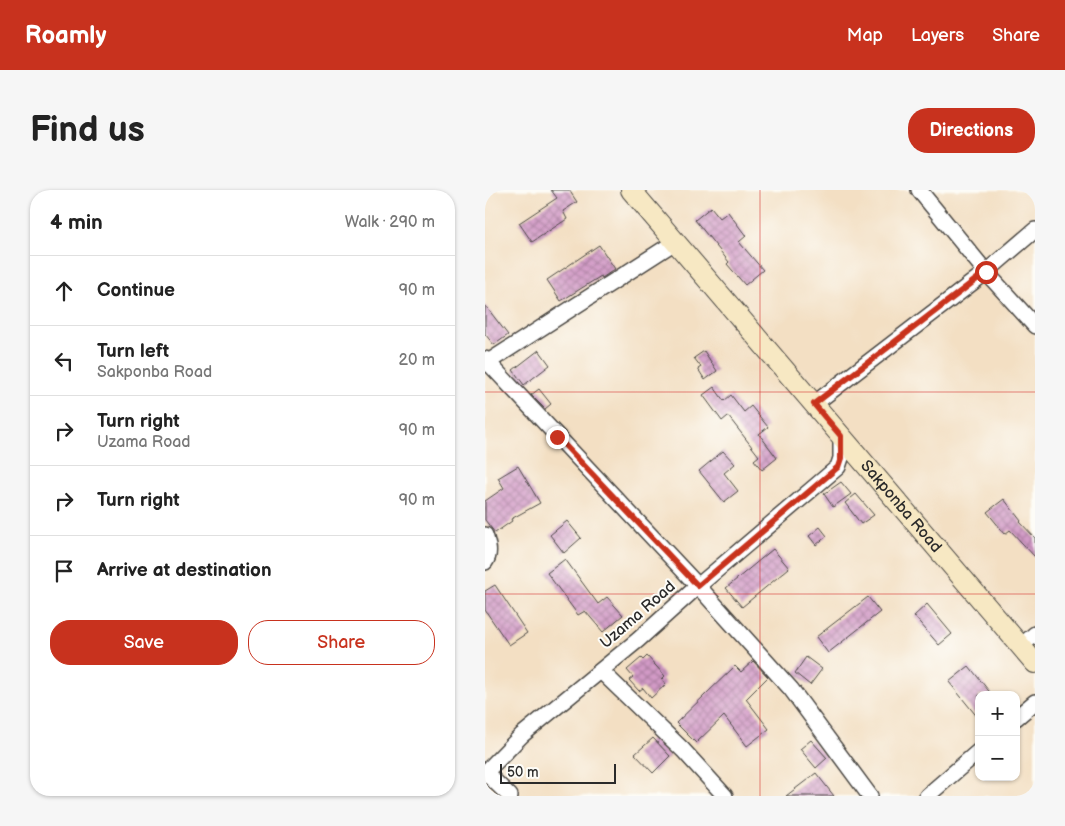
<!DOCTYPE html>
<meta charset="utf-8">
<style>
body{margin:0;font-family:"Balsamiq Sans",sans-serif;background:#f6f6f6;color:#222}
.controls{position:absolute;right:15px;bottom:15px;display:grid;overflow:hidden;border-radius:10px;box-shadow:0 1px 4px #0004}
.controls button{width:45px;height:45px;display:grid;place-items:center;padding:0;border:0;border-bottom:1px solid #e0e0e0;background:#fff;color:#222;font:25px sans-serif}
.scale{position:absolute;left:15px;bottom:12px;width:116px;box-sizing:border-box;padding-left:5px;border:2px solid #2b2b2b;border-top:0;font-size:14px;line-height:18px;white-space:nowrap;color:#2b2b2b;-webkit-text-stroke:4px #fdfcf7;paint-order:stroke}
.stop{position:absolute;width:15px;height:15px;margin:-11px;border:4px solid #c8321e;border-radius:50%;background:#fff}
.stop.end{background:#c8321e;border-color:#fff;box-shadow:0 1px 5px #0008}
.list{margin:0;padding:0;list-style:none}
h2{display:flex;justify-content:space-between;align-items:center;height:65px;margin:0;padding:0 20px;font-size:21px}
h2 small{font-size:16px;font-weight:400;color:#767676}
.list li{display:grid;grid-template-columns:32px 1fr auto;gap:15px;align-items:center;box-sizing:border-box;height:70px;padding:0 20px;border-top:1px solid #e0e0e0}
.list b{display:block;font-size:19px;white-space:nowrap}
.list p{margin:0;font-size:16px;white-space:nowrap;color:#767676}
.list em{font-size:16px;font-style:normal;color:#767676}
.actions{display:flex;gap:10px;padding:15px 20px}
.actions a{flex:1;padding:11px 0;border:1px solid #c8321e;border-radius:20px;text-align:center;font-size:18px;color:#c8321e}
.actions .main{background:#c8321e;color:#fff}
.icon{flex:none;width:28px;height:28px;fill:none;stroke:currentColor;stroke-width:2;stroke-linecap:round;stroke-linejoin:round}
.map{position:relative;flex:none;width:550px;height:606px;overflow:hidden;border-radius:20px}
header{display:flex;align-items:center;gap:30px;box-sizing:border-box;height:70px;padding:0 25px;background:#c8321e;color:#fff}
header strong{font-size:24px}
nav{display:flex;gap:28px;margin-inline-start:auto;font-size:18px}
.intro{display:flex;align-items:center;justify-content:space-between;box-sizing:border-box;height:120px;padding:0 30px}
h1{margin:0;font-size:35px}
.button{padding:12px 22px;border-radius:20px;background:#c8321e;color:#fff;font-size:18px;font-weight:700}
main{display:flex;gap:30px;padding:0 30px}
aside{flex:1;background:#fff;border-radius:20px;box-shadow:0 1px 4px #0004}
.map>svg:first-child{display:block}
.building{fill:url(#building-cross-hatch)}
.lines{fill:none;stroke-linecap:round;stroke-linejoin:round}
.minor-casing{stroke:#494642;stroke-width:18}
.secondary-casing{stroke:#494642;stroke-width:22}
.minor{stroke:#fff;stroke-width:15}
.secondary{stroke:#f7e8c3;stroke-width:20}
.route{stroke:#c8321e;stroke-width:6}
.grid{fill:none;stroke:#d62828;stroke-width:1;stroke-opacity:0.55}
.labels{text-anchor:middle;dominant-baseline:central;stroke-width:4;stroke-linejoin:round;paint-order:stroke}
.street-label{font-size:16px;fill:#2b2b2b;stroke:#fdfcf7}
</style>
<header>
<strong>Roamly</strong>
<nav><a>Map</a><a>Layers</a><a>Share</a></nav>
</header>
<div class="intro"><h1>Find us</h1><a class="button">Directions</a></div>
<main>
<aside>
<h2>4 min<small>Walk · 290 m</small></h2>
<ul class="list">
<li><svg class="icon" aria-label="ahead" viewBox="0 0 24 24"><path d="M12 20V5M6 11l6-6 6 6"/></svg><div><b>Continue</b></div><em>90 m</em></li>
<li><svg class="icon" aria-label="left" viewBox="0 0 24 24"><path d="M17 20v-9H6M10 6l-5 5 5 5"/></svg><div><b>Turn left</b><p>Sakponba Road</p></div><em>20 m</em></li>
<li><svg class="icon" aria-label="right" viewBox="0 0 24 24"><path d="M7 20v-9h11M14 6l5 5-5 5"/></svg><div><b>Turn right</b><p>Uzama Road</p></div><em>90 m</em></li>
<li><svg class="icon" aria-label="right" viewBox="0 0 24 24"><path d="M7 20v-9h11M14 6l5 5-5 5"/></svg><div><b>Turn right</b></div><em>90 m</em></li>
<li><svg class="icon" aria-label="arrive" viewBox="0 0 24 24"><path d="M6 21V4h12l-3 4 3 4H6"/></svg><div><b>Arrive at destination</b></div></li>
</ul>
<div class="actions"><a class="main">Save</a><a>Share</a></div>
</aside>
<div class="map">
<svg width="550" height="606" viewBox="0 0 550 606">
<defs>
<pattern id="building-cross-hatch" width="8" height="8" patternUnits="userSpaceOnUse" patternTransform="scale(1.25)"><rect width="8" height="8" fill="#d29ac6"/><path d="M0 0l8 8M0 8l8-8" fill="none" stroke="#ab7ea1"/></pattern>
</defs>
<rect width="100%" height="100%" fill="#fdfcf7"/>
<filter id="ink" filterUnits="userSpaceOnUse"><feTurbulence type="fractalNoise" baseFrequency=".02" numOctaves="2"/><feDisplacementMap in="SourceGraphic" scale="10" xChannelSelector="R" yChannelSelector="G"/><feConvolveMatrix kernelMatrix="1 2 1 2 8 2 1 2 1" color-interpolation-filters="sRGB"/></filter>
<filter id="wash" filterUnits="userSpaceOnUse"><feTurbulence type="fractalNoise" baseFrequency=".0096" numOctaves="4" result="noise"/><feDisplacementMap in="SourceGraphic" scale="20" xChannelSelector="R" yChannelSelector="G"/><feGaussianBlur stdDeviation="1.12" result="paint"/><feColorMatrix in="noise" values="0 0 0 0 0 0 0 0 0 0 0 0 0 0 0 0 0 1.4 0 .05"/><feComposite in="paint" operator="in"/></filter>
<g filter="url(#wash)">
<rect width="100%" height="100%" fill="#f3dfc3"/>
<g id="blocks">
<g class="building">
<path d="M66 0H84L92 12 78 21 82 29 47 52 34 33 72 8Z"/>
<path d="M226 17 235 28 243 22 261 46 254 52 278 80 260 95 242 74 244 72 210 30Z"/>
<path d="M114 55 130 79 117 88 116 86 76 111 62 90Z"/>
<path d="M0 115 23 145 9 155 0 144Z"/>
<path d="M54 160 65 175 39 195 28 180Z"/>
<path d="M219 161 232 181 220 190 213 179 216 177 209 168Z"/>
<path d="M229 197 239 211 246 205 259 222 266 216 283 237 274 244 292 268 277 280 269 270 274 266 243 226 237 231 218 205Z"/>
<path d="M54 199 66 214 60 219 46 205Z"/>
<path d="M238 261 250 274 239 283 253 301 239 312 214 281Z"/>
<path d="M33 276 55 313 26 329 27 331 10 343 0 330V311L19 298 13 288Z"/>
<path d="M356 292 366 304 348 317 339 304Z"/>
<path d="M371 304 389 325 376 334 360 313Z"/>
<path d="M519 309 536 331 535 332 550 348V367L525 340 520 344 502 322Z"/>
<path d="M82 331 96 348 79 363 65 345Z"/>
<path d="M335 337 342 346 331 355 324 346Z"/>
<path d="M288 359 304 378 257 417 241 398Z"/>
<path d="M80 369 113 414 122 407 138 425 118 442 100 421 93 425 62 383Z"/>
<path d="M10 395 42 443 24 455 0 420V401Z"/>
<path d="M383 407 395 422 343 463 331 447Z"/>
<path d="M442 414 467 444 454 455 429 426Z"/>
<path d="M162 466 180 486 177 489 181 494 166 508 158 498 154 501 144 490 148 487 142 480 156 468 158 470Z"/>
<path d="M321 467 337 479 325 495 310 483Z"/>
<path d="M268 471 283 487 261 509 284 539 262 556 239 526 211 553 191 533 250 476 256 482Z"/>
<path d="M484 476 507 505H494V529L464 492Z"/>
<path d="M168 548 185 566 168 583 150 564Z"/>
<path d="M326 550 342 568 331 578 315 559Z"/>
<path d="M331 583 349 606H301Z"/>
</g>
</g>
</g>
<g filter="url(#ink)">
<use href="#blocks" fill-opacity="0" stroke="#494642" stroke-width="1"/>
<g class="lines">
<defs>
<g id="minor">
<path d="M434 0 501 82 550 136"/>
<path d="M0 169 213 396 306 499 385 606"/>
<path d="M0 174 190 52"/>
<path d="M329 214 501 82 550 40"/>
<path d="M0 345C3 354 6 364 0 372"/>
<path d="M536 456 550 444"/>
<path d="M116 481 198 560 240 606"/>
<path d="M531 528 550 512"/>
<path d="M0 582 25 606"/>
<path d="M0 583 37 545 153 450 213 396 353 277 356 268V246"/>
<path d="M442 606 494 561"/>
</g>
<g id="secondary">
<path id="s1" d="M146 0 550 473"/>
</g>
</defs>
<use href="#minor" class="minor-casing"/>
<use href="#secondary" class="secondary-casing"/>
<use href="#minor" class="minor"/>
<use href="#secondary" class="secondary"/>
</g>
</g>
<g class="lines" filter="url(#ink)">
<path class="route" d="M72 247 213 396 353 277 356 268V246L329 214 501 82"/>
</g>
<path class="grid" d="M275 0V606M0 202H550M0 404H550"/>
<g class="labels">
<g class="street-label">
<text stroke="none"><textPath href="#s1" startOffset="416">Sakponba Road</textPath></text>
<text transform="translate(153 425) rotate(-41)">Uzama Road</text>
</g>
</g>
</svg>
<div class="controls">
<button>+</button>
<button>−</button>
</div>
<div class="scale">50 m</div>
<div class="stop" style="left:501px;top:82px"></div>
<div class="stop end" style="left:72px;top:247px"></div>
</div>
</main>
